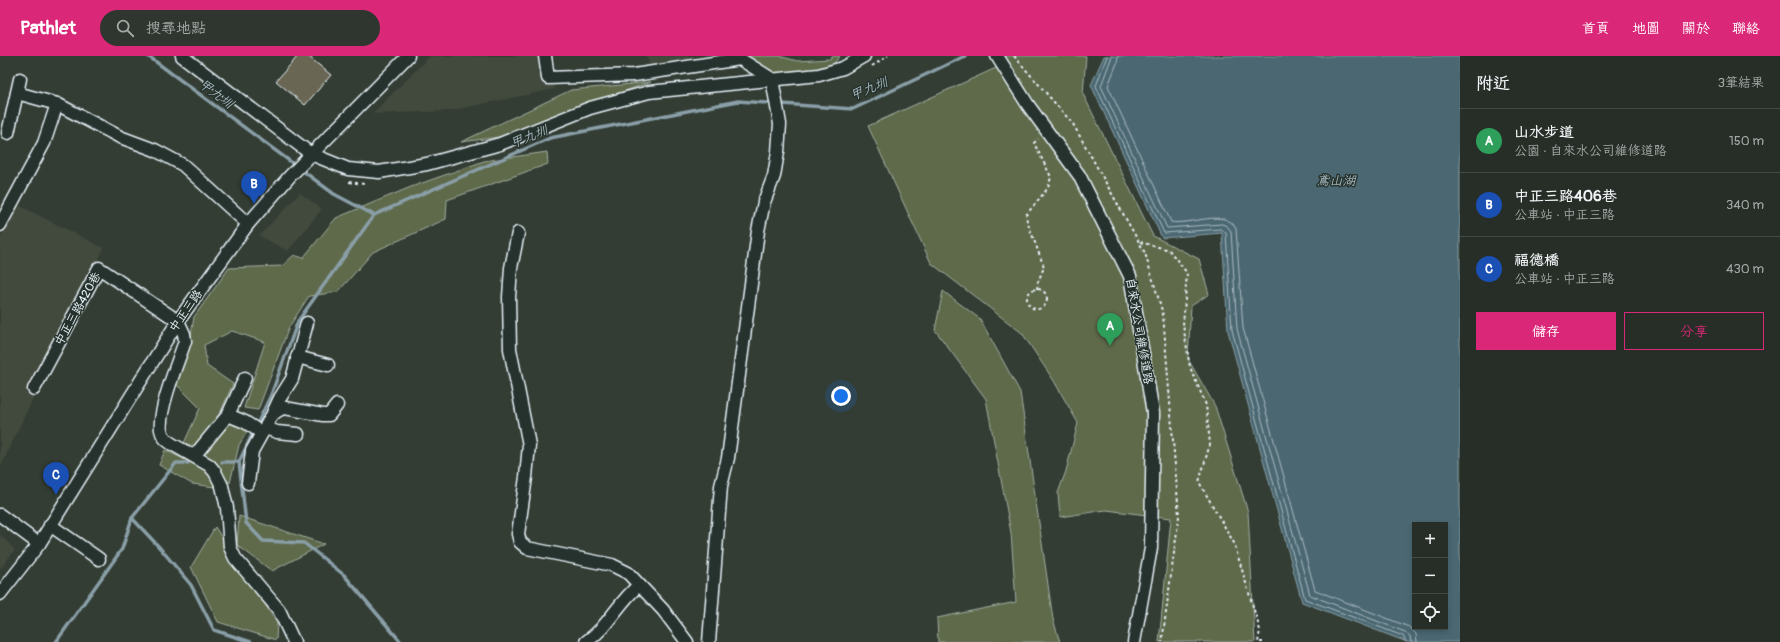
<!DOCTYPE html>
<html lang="zh-TW">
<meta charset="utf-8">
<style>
body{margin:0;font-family:Pangolin,"LXGW WenKai TC",sans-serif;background:#2e362f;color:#f1f3f6}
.controls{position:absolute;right:12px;bottom:12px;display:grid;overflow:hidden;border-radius:0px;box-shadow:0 2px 6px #0003}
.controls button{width:36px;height:36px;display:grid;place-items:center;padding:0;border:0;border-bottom:1px solid #424a44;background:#262e27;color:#f1f3f6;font:20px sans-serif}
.you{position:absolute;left:841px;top:340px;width:14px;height:14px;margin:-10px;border:3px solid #fff;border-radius:50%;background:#1a73e8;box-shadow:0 0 0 6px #1a73e833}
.badge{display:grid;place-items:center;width:26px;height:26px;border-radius:50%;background:#db2777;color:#fff;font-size:13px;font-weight:700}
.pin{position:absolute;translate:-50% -33px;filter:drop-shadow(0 1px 2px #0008)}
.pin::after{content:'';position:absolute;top:21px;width:14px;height:12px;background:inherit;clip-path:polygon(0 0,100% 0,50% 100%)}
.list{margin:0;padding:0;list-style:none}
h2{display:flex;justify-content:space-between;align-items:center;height:52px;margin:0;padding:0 16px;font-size:17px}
h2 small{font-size:13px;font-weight:400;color:#a4a8a7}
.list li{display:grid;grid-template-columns:26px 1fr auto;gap:12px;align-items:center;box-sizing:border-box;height:64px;padding:0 16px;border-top:1px solid #424a44}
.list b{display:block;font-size:15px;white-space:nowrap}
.list p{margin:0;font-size:13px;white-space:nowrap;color:#a4a8a7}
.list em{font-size:13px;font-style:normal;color:#a4a8a7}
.actions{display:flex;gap:8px;padding:12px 16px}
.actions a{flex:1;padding:9px 0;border:1px solid #db2777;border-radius:0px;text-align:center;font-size:14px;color:#db2777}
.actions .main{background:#db2777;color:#fff}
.icon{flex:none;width:22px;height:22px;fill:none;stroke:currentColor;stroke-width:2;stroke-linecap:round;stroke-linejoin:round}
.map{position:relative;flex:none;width:1460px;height:586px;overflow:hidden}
header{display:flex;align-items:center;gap:24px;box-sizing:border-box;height:56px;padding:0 20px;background:#db2777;color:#fff}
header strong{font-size:19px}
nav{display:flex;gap:22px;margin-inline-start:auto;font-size:14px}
.search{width:280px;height:36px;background:#2e362f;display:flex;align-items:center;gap:10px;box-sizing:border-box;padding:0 14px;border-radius:22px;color:#a4a8a7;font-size:15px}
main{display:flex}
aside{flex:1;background:#262e27}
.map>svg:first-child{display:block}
.built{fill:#43493d}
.green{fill:#5e6b4c;stroke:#a3aea2}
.water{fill:#4c6872;stroke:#8a9fa8;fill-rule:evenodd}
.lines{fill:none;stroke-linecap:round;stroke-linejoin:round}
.shore{stroke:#aabac2;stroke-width:1}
.stream{stroke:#8a9fa8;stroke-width:3.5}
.building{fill:#696652;stroke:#e8f1f8}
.minor-casing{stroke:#e8f1f8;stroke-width:15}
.path{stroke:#e8f1f8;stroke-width:2;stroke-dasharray:3 3;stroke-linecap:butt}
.minor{stroke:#26332d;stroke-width:12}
.labels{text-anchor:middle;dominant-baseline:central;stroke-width:3;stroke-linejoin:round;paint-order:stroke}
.street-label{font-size:12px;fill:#e8f1f8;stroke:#26332d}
.water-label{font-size:13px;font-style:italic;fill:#aabac2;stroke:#26332d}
</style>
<header>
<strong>Pathlet</strong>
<div class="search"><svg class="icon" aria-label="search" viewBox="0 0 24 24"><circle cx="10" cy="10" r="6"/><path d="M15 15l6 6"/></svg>搜尋地點</div>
<nav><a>首頁</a><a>地圖</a><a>關於</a><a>聯絡</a></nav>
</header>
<main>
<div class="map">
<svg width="1460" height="586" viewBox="0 0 1460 586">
<rect width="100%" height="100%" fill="#333d34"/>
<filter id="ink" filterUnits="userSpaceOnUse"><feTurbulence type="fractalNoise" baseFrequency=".025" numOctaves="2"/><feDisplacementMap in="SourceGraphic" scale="8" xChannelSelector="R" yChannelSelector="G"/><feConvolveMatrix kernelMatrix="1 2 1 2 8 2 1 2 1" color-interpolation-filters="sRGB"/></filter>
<g filter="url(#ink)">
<g class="built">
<path d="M430 0H553L555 33 449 55 372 58Z"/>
<path d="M647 0H696L651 20Z"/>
<path d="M300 137 322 153 288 195 259 180Z"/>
<path d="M18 149 104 192 0 412V183Z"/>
<path d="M0 478 15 494 0 513Z"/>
</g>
<g class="green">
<path d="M743 0H779L797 5 830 3 832 0H840L829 13 773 19Z"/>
<path d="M1003 0H1086L1083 38 1153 180 1199 203 1209 238 1191 250 1188 303 1215 350 1248 456 1255 586H1159L1171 462 1106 454 1060 461 1058 437 1066 415 1078 367 1054 325 1022 277 931 207 868 70 1007 7Z"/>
<path d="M651 26 557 58 499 81 461 86 571 34Z"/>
<path d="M547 96 548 108 447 144 446 163 373 196 338 236 309 240 289 271 258 354 244 352 265 286 232 275 204 289 207 310 233 328 221 355 197 391 184 387 200 352 176 328 188 296 194 261 229 212 282 210 294 199 303 202 336 162 411 131 484 105Z"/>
<path d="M943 235 980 263 1020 336 1053 563 1060 586H938L937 562 1016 546 1011 477 986 343 935 274Z"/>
<path d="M230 366 249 372 239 389 230 427 202 398Z"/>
<path d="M165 394 208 415 215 431 192 428 159 409Z"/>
<path d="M239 460 324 488 272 515 237 489Z"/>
<path d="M215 471 277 567 276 584 218 566 191 511Z"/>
</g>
<path class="water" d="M1104 0H1460V586H1407L1302 546 1228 275 1222 177 1162 182 1091 29ZM1415 469H1445V571H1415Z"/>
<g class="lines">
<g class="shore">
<path d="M1107 0 1096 30 1164 177 1221 173 1226 177 1232 274 1305 543 1403 580 1406 586"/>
<path d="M1112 0 1101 30 1167 172 1222 168 1227 170 1231 175 1237 273 1310 539 1405 576 1410 580 1411 586"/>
<path d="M1118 0 1117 7 1108 30 1171 166C1189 170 1227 151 1236 173L1243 272 1315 534 1409 571 1416 578 1417 586"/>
</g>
<g class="stream">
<path d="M148 0 334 138 374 159 550 82 738 45 853 53 965 0"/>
<path d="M374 159 298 265 271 339 239 406 246 467 263 485 304 487 344 519 401 586"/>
<path d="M222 406H239"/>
<path d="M132 462 160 492 191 529 214 574 251 586"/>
<path d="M56 586 122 493 132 462 176 407H188"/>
</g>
</g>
<path class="building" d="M298 0H308L331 19 305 49 276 25Z"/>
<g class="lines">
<defs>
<g id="minor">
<path d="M182 0 311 98 348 113 379 116 427 108 500 88 590 52 649 36 819 19 843 12 864 0"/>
<path d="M545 0 548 22 634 19 740 3 772 23 780 68 778 96 774 120 764 146 758 175 728 402 721 430 709 586"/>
<path d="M997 0 1028 49 1079 119 1130 220 1153 357 1151 492 1134 586"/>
<path d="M17 37 57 48 120 81 155 94 183 109 248 168"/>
<path d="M8 77 20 23"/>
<path d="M0 169 44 87 57 48"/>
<path d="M518 177 511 212 509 241 510 293 529 389 526 421 518 478 520 486 527 492 612 509 628 517 663 554 687 586"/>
<path d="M297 301 328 309"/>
<path d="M34 333 99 212 178 265 184 278 185 285C178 306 158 354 161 374 162 380 167 385 172 388L209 409 215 416 222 430 227 452 230 491 235 502 279 554 294 586"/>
<path d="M273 357 280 342 292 323 307 267"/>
<path d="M228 359 245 366 262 377 252 395 248 427"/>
<path d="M265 372 277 376 298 378"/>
<path d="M262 377C268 366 272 354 285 352L323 359H329L337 349"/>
<path d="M194 400 228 359 245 322"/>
<path d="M0 459 39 488"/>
<path d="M50 469 99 503"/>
<path d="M0 538 39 488 178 265 248 168 290 120 408 0"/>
<path d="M586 586C608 571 618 547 638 530"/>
</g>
</defs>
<use href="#minor" class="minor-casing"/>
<g class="path">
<path d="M1014 0 1073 68 1145 197 1163 258 1179 460 1162 586"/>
<path d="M872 10 888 0"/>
<path d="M349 126 364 128"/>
<path d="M1140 186 1169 194 1187 217 1183 269 1190 311 1206 349 1210 388 1199 426 1234 487 1260 574 1258 586"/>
<path d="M1037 233 1038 226 1044 211 1027 165 1026 159 1048 132 1051 121 1034 87 1038 83"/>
<circle cx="1037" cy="243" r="10"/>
<path d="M1260 586H1264"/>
</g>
<use href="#minor" class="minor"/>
</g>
</g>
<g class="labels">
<g class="street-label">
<text transform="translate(78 253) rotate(-61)">中正三路420巷</text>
<text transform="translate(186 255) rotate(-55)">中正三路</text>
<text transform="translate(1139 275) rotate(80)">自來水公司維修道路</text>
</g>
<g class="water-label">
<text transform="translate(869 33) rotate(-23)">甲九圳</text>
<text transform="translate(216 38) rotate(37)">甲九圳</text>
<text transform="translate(529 81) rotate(-22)">甲九圳</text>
<text x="1336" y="125">鳶山湖</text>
</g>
</g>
</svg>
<div class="controls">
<button>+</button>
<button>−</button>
<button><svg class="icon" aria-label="locate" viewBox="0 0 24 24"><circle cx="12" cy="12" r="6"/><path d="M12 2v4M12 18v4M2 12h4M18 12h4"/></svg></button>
</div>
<div class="you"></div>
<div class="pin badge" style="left:1110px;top:290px;background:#2e9e5b">A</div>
<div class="pin badge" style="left:254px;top:148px;background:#1a4fb4">B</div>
<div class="pin badge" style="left:56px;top:439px;background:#1a4fb4">C</div>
</div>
<aside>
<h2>附近<small>3筆結果</small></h2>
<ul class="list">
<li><span class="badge" style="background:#2e9e5b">A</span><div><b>山水步道</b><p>公園 · 自來水公司維修道路</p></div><em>150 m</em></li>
<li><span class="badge" style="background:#1a4fb4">B</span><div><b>中正三路406巷</b><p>公車站 · 中正三路</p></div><em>340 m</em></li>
<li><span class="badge" style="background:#1a4fb4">C</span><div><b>福德橋</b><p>公車站 · 中正三路</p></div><em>430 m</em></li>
</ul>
<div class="actions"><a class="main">儲存</a><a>分享</a></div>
</aside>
</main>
